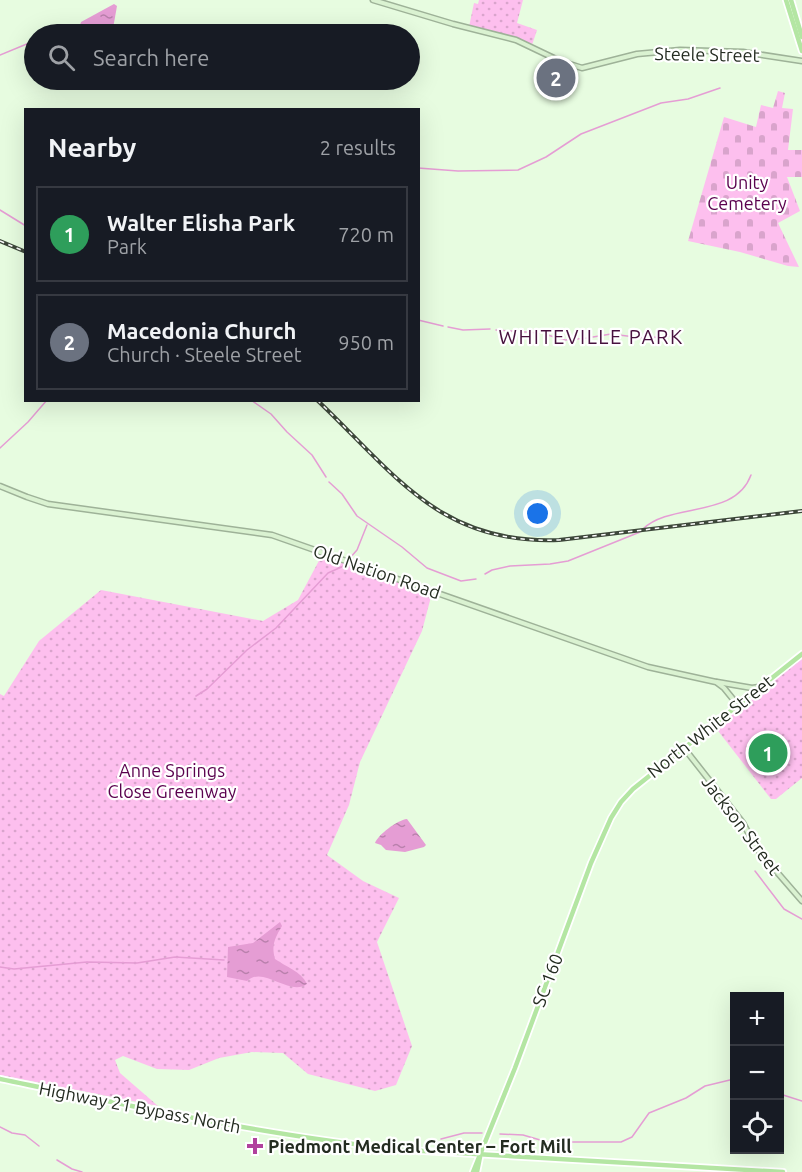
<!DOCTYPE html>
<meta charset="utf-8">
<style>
body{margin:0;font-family:Ubuntu,sans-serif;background:#20242c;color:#f1f3f6}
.controls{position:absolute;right:18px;bottom:18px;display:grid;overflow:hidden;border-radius:0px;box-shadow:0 6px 24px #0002}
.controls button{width:54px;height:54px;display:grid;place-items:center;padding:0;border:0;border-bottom:2px solid #363941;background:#171b24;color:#f1f3f6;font:30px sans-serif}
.you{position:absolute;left:538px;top:514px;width:21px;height:21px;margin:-15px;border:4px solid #fff;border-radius:50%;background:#1a73e8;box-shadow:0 0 0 9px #1a73e833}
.badge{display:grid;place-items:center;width:39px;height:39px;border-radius:50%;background:#b1419d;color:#fff;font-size:20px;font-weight:700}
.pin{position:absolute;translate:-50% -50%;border:3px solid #fff;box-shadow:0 2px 6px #0006}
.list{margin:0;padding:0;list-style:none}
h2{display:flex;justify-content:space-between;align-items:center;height:78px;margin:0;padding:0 24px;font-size:26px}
h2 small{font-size:20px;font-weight:400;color:#9ea1a6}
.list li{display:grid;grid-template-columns:39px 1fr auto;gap:18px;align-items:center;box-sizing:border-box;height:96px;margin:0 12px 12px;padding:0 12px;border:2px solid #363941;border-radius:0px}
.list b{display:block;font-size:22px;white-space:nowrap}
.list p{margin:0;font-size:20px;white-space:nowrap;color:#9ea1a6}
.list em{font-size:20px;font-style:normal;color:#9ea1a6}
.icon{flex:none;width:33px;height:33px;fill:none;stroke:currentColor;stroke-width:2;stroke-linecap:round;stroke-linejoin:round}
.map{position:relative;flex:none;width:802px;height:1172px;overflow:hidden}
.search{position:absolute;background:#171b24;box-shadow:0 6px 24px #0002;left:24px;top:24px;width:396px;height:66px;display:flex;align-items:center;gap:15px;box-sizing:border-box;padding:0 21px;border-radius:33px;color:#9ea1a6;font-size:22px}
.panel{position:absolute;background:#171b24;box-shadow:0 6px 24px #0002;left:24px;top:108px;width:396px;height:294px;border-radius:0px}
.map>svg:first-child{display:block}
.cemetery{fill:url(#cemetery-stones)}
.park{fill:url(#park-dots)}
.water{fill:url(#water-ripples)}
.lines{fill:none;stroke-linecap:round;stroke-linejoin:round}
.stream{stroke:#e59dd4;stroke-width:1.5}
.secondary-casing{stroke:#9eb298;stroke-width:7}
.primary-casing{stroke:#fff;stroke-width:8}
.secondary{stroke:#daf2d1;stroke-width:4}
.primary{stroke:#b4e6a3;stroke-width:4.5}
.rail-casing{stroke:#3d473a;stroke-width:4}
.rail{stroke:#fff;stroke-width:1.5;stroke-dasharray:4.5;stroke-linecap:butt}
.poi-dot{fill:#b1419d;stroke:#fff;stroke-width:2}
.labels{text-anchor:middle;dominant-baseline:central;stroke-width:4.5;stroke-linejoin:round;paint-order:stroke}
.street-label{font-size:18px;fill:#242c21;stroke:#fff}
.park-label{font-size:18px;fill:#5a014e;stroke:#fff}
.poi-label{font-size:18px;font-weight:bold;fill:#242c21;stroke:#fff;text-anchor:start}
.neighbourhood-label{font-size:20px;letter-spacing:1.5px;fill:#47113e;stroke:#fff}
</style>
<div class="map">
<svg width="802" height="1172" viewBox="0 0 802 1172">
<defs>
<pattern id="cemetery-stones" width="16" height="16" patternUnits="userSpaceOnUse" patternTransform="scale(1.5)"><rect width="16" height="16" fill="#fdbfee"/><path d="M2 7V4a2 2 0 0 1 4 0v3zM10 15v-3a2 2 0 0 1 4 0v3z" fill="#d9a4cc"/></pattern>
<pattern id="park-dots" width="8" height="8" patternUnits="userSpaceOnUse" patternTransform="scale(1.5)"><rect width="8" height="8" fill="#fdbfee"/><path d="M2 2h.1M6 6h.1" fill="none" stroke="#d9a4cc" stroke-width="1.8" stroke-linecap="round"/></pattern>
<pattern id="water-ripples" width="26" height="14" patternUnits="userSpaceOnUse" patternTransform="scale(1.5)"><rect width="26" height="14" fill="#e59dd4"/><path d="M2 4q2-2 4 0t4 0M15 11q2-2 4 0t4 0" fill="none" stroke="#b980ac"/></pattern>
</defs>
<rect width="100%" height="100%" fill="#e7fce0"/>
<path class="cemetery" d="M778 91 785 93 782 108 793 109 788 150H802V177H787L800 211 778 223 799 267 788 266 740 252 688 241 724 117 756 127 761 105 773 108Z"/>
<g class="park">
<path d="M479 0H523L517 23 537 30 532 45 512 37 469 27 474 3 478 4Z"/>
<path d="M322 555 432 593 422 631 360 762 349 805 327 855 363 881 399 898 377 942 412 1046 396 1085 375 1091 308 1074 283 1053 252 1052 219 1058 189 1070 157 1069 123 1056 115 1060 120 1073 158 1106 0 1075V694L4 696 39 641 101 590 263 621 298 600Z"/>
<path d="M802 659V778L776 799H771L715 727Z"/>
</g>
<g class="water">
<path d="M114 4 117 6 112 34H77L81 22Z"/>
<path d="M407 819 426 845 424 847 405 852 386 850 381 845 375 843C378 835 397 820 407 819Z"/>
<path d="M280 922 282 926C275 938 271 945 275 959 286 967 301 971 307 984 289 997 264 965 247 981L227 977 228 947 253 943Z"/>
</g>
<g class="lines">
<g class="stream">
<path d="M72 34 77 33"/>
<path d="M0 55 34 41"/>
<path d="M418 168 458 171 518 170 546 157 581 134 661 103 688 99 720 88"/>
<path d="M0 210 26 226"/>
<path d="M418 320 443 326"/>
<path d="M448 327 463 330 490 329"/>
<path d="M496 330 539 333"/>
<path d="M544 334 565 340 588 338"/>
<path d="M593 337 611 334 643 338"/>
<path d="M647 338 669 336"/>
<path d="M251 400 271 414 287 432 312 455 326 477"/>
<path d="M0 448 28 422 47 400"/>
<path d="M329 482 342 494 357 516 402 547 427 568 461 581 476 579"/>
<path d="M643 529C671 502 735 519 751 475"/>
<path d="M349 559 357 550 367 525"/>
<path d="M485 574 492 570 510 566 550 564 568 561 640 532"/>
<path d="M196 696 207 689 247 650 276 628 328 573 346 565"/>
<path d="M755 871 784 909 802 919"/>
<path d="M0 967 14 969 87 962 137 963 175 957 224 960"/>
<path d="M780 1094 802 1101"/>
<path d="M0 1127 12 1133 25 1135 39 1146"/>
<path d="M500 1134 523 1135 547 1142H621L632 1137 649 1113 686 1098 705 1086 734 1079"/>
<path d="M441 1139 464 1133H482"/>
<path d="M57 1160 72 1169 82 1172"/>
</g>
<defs>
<g id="secondary">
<path d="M373 0 453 24 516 40 560 61 582 68 637 54 680 50 743 52 802 61"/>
<path d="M0 486 27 497 48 504 272 535 648 667 716 682 724 688 737 704"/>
<path d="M717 682 752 688 759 687"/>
<path d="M684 748 743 823 757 849 802 901"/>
</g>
<g id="primary">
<path d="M786 0 802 51"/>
<path d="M791 0 802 37"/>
<path d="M0 1079C135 1107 269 1136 406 1150L783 1172"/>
<path d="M473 1172 515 1068 591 863 611 818 621 802 633 789 802 654"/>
<path d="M477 1172 480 1157"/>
</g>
</defs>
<use href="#secondary" class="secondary-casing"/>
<use href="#primary" class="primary-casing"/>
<use href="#secondary" class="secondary"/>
<use href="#primary" class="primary"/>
<defs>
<g id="rail">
<path d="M0 241 26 252"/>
<path d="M317 400C395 474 440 545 559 540L802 511"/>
</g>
</defs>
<use href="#rail" class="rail-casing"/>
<use href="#rail" class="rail"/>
</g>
<path class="poi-dot" d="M252 1137h6v6h6v6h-6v6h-6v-6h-6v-6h6z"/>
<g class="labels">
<g class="street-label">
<text transform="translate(707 54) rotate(1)">Steele Street</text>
<text transform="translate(377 571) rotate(19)">Old Nation Road</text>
<text transform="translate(710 726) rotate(-38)">North White Street</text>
<text transform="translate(742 825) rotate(53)">Jackson Street</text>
<text transform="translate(547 980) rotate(-69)">SC 160</text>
<text transform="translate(140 1107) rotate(11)">Highway 21 Bypass North</text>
</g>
<g class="park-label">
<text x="747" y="182">Unity<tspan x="747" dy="21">Cemetery</tspan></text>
<text x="172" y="770">Anne Springs<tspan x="172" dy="21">Close Greenway</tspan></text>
</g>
<g class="poi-label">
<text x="268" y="1146">Piedmont Medical Center – Fort Mill</text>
</g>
<g class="neighbourhood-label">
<text x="591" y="336">WHITEVILLE PARK</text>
</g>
</g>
</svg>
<div class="controls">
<button>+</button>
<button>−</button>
<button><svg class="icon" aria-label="locate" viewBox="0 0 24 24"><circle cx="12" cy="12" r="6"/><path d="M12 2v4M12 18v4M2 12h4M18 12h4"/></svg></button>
</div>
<div class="you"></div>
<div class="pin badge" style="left:768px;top:753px;background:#2e9e5b">1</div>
<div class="pin badge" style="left:556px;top:78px;background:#6b7280">2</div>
<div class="search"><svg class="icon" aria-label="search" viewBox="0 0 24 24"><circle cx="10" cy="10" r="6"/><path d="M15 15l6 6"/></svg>Search here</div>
<section class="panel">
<h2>Nearby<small>2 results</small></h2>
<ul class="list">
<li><span class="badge" style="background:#2e9e5b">1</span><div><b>Walter Elisha Park</b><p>Park</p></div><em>720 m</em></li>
<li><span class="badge" style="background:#6b7280">2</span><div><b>Macedonia Church</b><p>Church · Steele Street</p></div><em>950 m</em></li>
</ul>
</section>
</div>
